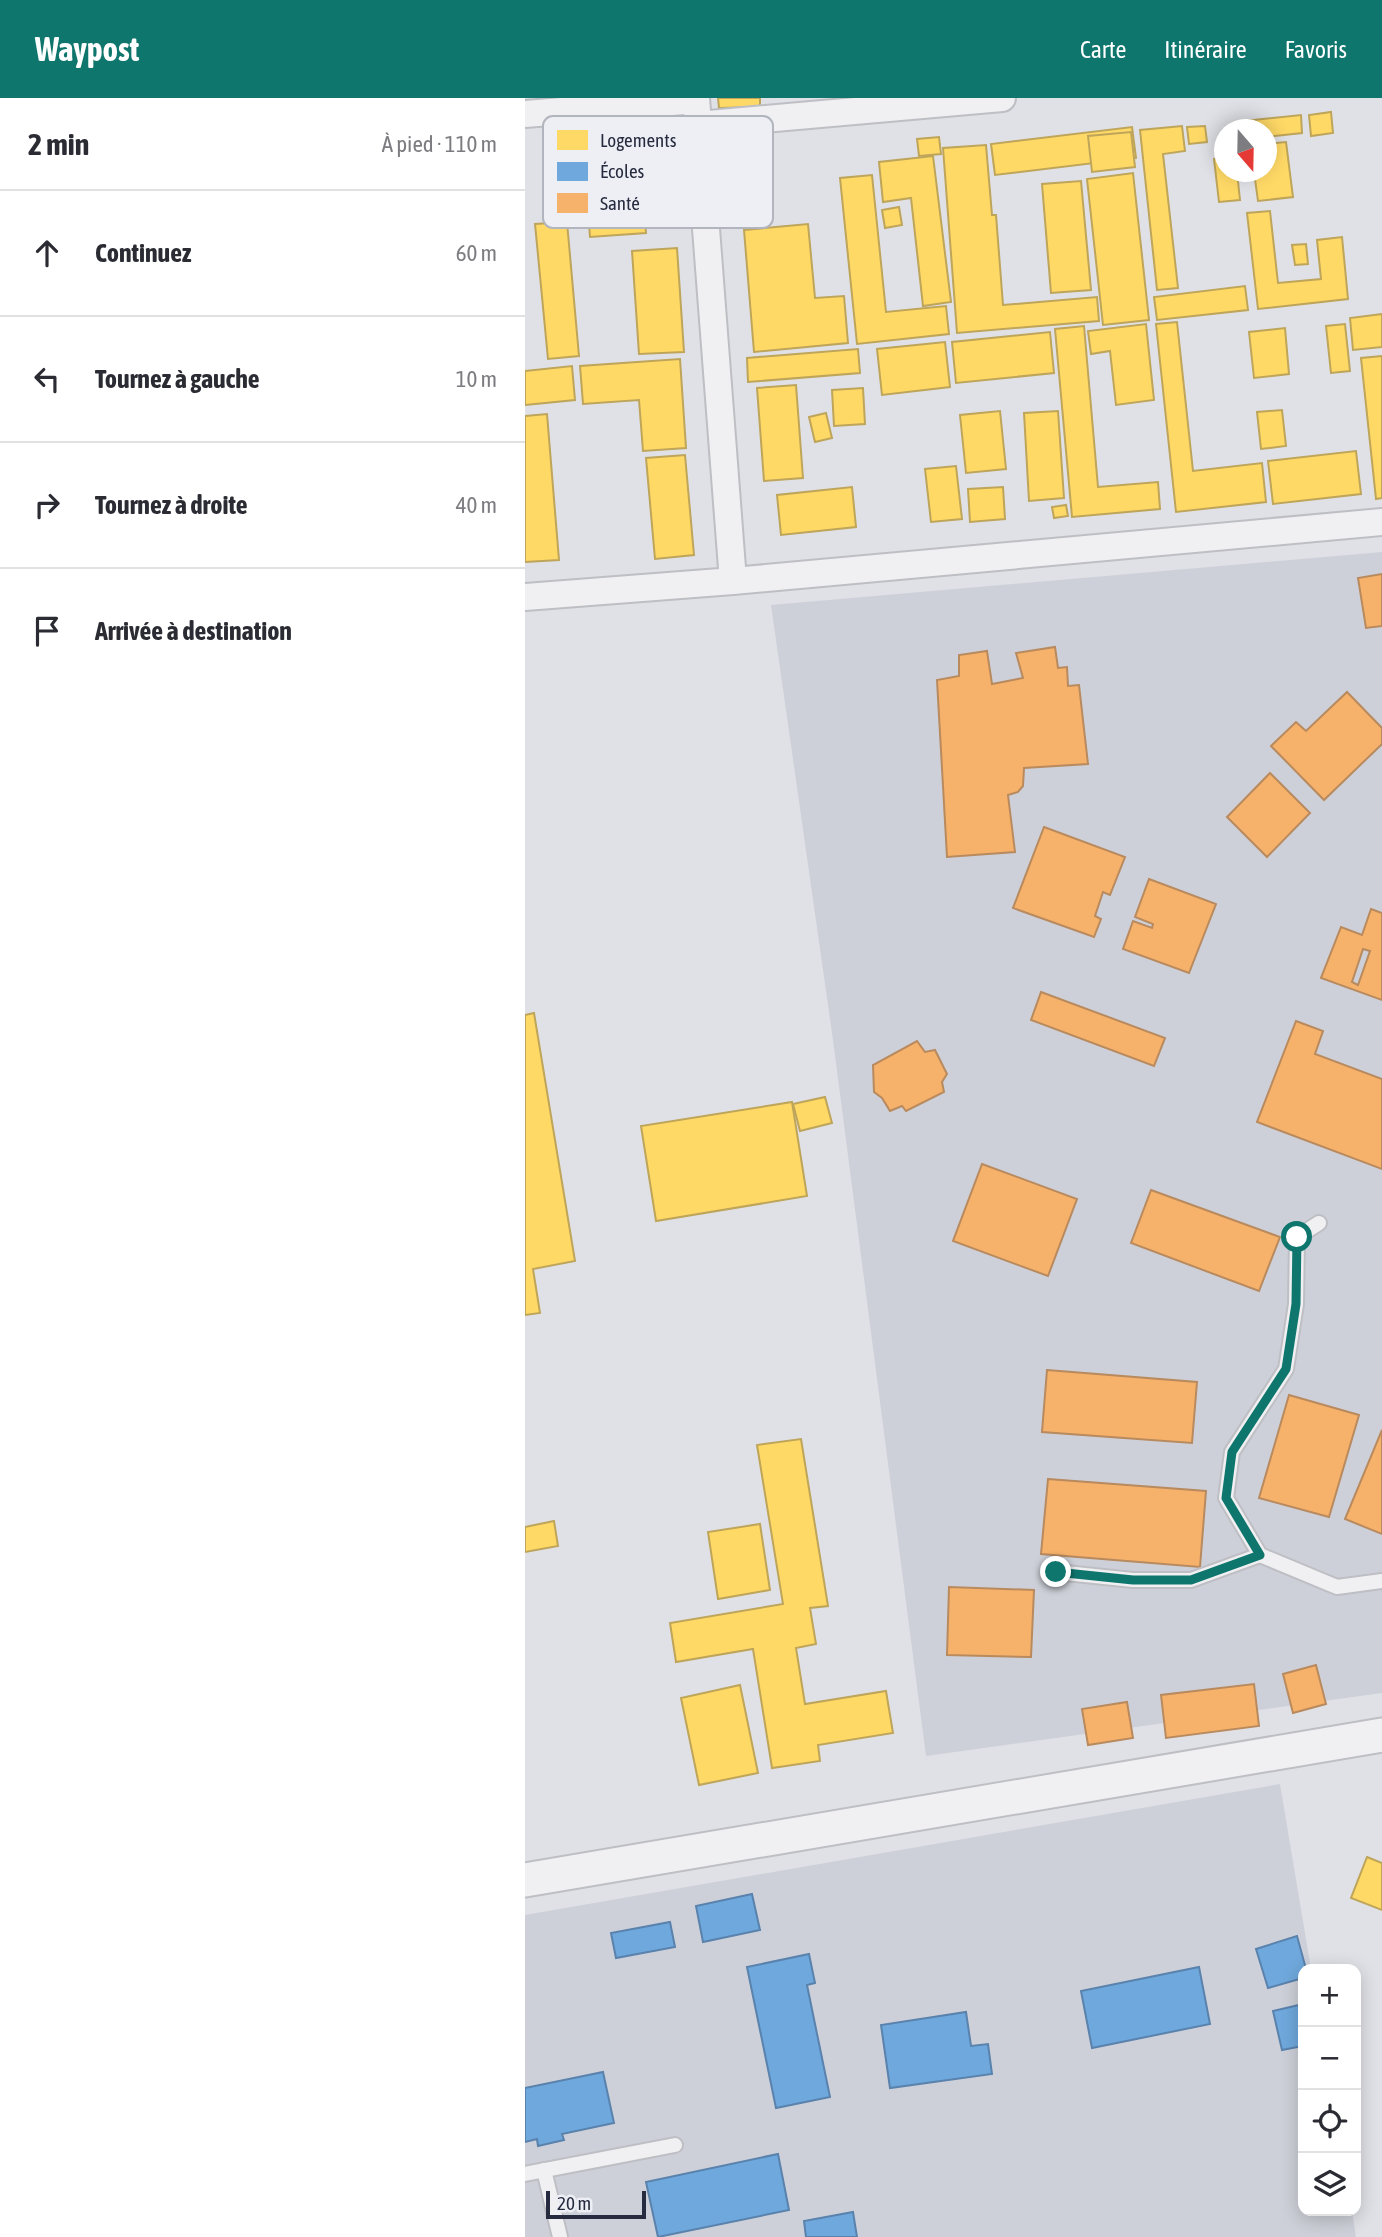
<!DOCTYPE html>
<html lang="fr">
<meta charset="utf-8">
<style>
body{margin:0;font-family:"Asap Condensed",sans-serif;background:#f7f7f7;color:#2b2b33}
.controls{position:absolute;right:21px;bottom:21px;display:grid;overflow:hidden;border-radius:14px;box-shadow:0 4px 18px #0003}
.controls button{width:63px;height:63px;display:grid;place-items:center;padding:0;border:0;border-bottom:2px solid #e1e1e2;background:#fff;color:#2b2b33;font:35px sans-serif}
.compass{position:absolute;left:689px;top:21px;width:63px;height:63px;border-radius:50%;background:#fff;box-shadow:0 4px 18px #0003;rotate:160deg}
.scale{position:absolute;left:21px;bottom:18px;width:100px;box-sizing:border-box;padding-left:7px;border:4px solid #272b3f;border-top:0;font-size:19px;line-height:24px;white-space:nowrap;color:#272b3f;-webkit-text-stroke:5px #edeff5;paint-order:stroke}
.stop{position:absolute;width:21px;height:21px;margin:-16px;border:5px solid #0f766e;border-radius:50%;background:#fff}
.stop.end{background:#0f766e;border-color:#fff;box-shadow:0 2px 7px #0008}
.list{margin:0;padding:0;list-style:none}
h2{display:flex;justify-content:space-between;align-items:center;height:91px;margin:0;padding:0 28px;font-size:30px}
h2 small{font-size:23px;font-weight:400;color:#7c7c81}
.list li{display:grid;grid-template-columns:46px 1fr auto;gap:21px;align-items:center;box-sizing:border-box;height:126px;padding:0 28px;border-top:2px solid #e1e1e2}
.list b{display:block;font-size:26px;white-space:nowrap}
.list em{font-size:23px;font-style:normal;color:#7c7c81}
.icon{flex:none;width:38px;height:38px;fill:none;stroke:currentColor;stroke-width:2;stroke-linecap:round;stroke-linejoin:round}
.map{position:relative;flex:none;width:857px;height:2139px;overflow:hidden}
header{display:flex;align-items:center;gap:42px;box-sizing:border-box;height:98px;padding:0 35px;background:#0f766e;color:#fff}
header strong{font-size:33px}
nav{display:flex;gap:38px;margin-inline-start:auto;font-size:24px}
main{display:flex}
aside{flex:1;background:#fff}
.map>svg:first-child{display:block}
.built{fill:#ced0d9}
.homes{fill:#ffd966;stroke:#bea55a;stroke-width:2}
.schools{fill:#6fa8dc;stroke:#5982ad;stroke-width:2}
.health{fill:#f6b26b;stroke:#b88a5e;stroke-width:2;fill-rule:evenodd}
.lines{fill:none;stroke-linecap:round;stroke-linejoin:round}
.service-casing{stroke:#bebfc4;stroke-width:18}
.minor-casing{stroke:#bebfc4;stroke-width:30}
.tertiary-casing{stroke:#bebfc4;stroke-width:37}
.service{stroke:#f0f0f2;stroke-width:14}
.minor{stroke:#f0f0f2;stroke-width:26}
.tertiary{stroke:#f0f0f2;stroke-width:33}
.route{stroke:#0f766e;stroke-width:9}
.key{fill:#edeff5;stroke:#b2b4be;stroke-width:2}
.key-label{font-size:19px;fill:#272b3f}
</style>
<header>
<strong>Waypost</strong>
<nav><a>Carte</a><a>Itinéraire</a><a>Favoris</a></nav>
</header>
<main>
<aside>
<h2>2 min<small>À pied · 110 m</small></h2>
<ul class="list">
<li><svg class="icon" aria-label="ahead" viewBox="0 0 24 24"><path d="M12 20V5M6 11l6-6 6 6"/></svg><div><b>Continuez</b></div><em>60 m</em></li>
<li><svg class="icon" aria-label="left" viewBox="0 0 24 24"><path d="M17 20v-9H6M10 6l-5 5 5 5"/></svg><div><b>Tournez à gauche</b></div><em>10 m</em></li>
<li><svg class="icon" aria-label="right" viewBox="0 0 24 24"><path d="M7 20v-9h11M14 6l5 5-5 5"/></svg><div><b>Tournez à droite</b></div><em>40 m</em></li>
<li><svg class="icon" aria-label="arrive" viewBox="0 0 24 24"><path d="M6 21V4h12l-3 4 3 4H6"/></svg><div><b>Arrivée à destination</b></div></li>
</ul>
</aside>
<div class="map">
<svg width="857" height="2139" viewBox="0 0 857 2139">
<rect width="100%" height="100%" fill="#e0e1e6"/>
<g class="built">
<path d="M857 454V1595L401 1658 308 942 246 507Z"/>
<path d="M755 1686 786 1871H778V2113H827L831 2139H0V1817Z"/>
</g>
<g class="homes">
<path d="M193 0H235V9L194 10Z"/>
<path d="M806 14 808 35 786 38 784 17Z"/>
<path d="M776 17 777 35 741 39V32H721L720 23Z"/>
<path d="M657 28 660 53 638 56 653 190 632 192 615 32Z"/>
<path d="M680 28 682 44 664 46 662 29Z"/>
<path d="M607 29 611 60 470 77 466 46Z"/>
<path d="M606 34 610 69 567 74 563 38Z"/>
<path d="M414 39 416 56 394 58 392 41Z"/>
<path d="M761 44 768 99 733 103 729 74H741V46Z"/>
<path d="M461 47 467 117H471L478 207 572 199 574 223 432 235 418 50Z"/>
<path d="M408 58 426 204 398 208 386 100 358 104 354 64Z"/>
<path d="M144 60 147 109 119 111 121 135 65 139 63 114 48 115 45 67Z"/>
<path d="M699 60V74H712L715 102 694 104 689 61Z"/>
<path d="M608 75 624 222 578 227 562 81Z"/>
<path d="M347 77 361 214 421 208 424 236 332 246 315 80Z"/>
<path d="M556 83 566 192 526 195 517 86Z"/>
<path d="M374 109 377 127 360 130 357 112Z"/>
<path d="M745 113 753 185 796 181 792 142 817 139 823 201 733 211 722 115Z"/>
<path d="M42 124 54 258 23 261 10 126Z"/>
<path d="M283 126 290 200 319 198 323 245 229 254 219 132Z"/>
<path d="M781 146 783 166 770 167 767 147Z"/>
<path d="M152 150 159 254 114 256 107 153Z"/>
<path d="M720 188 723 212 632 222 629 199Z"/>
<path d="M857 216V249L828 252 825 220Z"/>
<path d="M652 224 668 373 737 365 741 404 651 414 631 226Z"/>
<path d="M621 226 629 302 591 307 585 253 566 256 563 233Z"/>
<path d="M820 226 825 273 806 275 801 228Z"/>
<path d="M559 228 573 389 633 384 635 411 547 419 530 231Z"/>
<path d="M760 230 764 276 729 280 724 234Z"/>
<path d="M525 234 529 275 431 285 427 244Z"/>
<path d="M420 244 425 289 357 297 352 251Z"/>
<path d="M333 251 335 275 223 284 222 260Z"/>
<path d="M857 258V400L851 401 836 260Z"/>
<path d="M155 261 161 350 118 353 114 302 58 306 55 268Z"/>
<path d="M47 268 50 302 0 307V273Z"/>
<path d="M271 287 278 380 239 383 232 290Z"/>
<path d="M338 290 340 326 309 328 307 292Z"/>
<path d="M757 312 761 348 736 351 732 314Z"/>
<path d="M475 313 481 371 441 375 435 317Z"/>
<path d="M533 313 539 400 504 403 499 315Z"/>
<path d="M301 315 307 340 290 344 284 319Z"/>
<path d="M22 316 34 462 0 464V318Z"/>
<path d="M831 353 836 396 748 406 743 363Z"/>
<path d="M160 357 169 457 130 461 121 360Z"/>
<path d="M431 368 437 421 406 424 400 371Z"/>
<path d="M327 389 331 429 256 437 252 397Z"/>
<path d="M478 389 480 421 445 424 443 391Z"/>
<path d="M541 407 543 418 529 420 527 409Z"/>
<path d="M9 915 50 1163 8 1171 15 1215 0 1217V917Z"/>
<path d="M300 999 307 1025 275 1033 268 1006Z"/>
<path d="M267 1004 282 1098 131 1123 116 1028Z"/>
<path d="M276 1341 303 1508 285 1510 291 1546 271 1550 280 1606 361 1593 368 1635 293 1647 295 1663 247 1670 228 1551 151 1564 145 1525 258 1506 232 1347Z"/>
<path d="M29 1423 33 1448 0 1454V1429Z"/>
<path d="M235 1426 245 1492 193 1501 183 1434Z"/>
<path d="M215 1587 233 1675 174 1687 156 1600Z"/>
<path d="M842 1759 857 1765V1812L826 1800Z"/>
</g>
<g class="schools">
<path d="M227 1796 235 1832 178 1844 171 1808Z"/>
<path d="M145 1824 150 1849 91 1860 86 1835Z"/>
<path d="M772 1838 781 1871H778V1880L743 1890 731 1851Z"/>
<path d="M284 1856 290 1885 282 1887 305 1999 251 2010 222 1869Z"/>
<path d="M674 1869 685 1926 567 1950 556 1893Z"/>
<path d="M778 1906V1948L757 1952 748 1913Z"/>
<path d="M441 1914 446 1948 463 1946 467 1976 365 1990 356 1927Z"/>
<path d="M78 1974 89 2025 37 2036 39 2042 13 2048 12 2041 0 2044V1990Z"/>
<path d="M253 2056 264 2112 133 2139 121 2084Z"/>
<path d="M328 2114 332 2139H281L279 2123Z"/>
</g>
<g class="health">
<path d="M857 476V528L841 530 833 480Z"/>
<path d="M530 549 533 570 542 569 543 588 554 587 563 666 499 670 498 688 493 694 483 697 490 754 422 759 412 582 434 578V557L462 553 467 586 498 580 491 555Z"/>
<path d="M822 594 857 630V646L799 702 746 648 771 624 781 633Z"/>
<path d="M745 675 785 715 742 759 702 719Z"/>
<path d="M519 729 600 759 585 797 578 794 570 818 576 821 569 839 488 810Z"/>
<path d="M624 781 691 806 664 875 598 851 608 823 627 830 628 826 610 819Z"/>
<path d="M846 811 857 815V902L796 880 816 829 837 837ZM838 851 845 853 833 887 827 884Z"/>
<path d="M516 894 640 940 629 968 506 922Z"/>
<path d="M771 923 798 933 790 956 857 981V1071L732 1024Z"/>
<path d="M392 943 400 954 410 952 422 976 417 984 419 994 381 1013 377 1008 365 1013 357 1000 349 994 348 967Z"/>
<path d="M457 1066 552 1101 523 1178 428 1143Z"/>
<path d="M626 1092 755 1139 734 1193 606 1145Z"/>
<path d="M522 1272 672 1284 667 1345 517 1334Z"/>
<path d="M764 1297 834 1317 804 1419 734 1400Z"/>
<path d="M857 1332V1436L820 1421Z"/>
<path d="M523 1381 681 1393 675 1469 516 1456Z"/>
<path d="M424 1489 509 1492 506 1559 422 1557Z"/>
<path d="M791 1567 801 1606 768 1615 758 1576Z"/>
<path d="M729 1586 734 1628 641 1640 636 1597Z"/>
<path d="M602 1604 608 1640 563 1647 557 1611Z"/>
</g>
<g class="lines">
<defs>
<g id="service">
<path d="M794 1125 772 1139 771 1206 761 1271 707 1354 701 1400 735 1457 812 1489 857 1483"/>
<path d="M531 1474 608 1482H666L735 1457"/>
<path d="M19 2072 35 2139"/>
<path d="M0 2076 150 2047"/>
</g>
<g id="minor">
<path d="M171 0 208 483"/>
<path d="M0 16 171 2"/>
<path d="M173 27 477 0"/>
<path d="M0 499 208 483 857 424"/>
</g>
<path id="tertiary" d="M0 1782 857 1637"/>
</defs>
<use href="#service" class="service-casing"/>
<use href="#minor" class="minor-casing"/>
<use href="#tertiary" class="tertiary-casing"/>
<use href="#service" class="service"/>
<use href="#minor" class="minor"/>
<use href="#tertiary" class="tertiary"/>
</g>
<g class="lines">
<path class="route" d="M531 1474 608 1482H666L735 1457 701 1400 707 1354 761 1271 771 1206 772 1139"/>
</g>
<rect x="18" y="18" width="230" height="112" rx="10" class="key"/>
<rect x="32" y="32" width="31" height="20" fill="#ffd966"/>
<rect x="32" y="64" width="31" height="19" fill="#6fa8dc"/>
<rect x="32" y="95" width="31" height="20" fill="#f6b26b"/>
<g class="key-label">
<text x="75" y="49">Logements</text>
<text x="75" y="80">Écoles</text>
<text x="75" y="112">Santé</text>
</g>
</svg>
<div class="controls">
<button>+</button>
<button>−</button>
<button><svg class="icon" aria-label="locate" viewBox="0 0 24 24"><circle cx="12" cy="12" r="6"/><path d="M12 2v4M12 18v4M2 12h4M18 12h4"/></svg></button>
<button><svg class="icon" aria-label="layers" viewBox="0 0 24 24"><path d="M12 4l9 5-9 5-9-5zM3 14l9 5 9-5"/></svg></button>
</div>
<svg class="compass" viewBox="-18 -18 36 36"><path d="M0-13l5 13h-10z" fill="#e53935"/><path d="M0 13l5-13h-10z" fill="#7c7c81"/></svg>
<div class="scale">20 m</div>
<div class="stop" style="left:772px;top:1139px"></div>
<div class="stop end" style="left:531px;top:1474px"></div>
</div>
</main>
